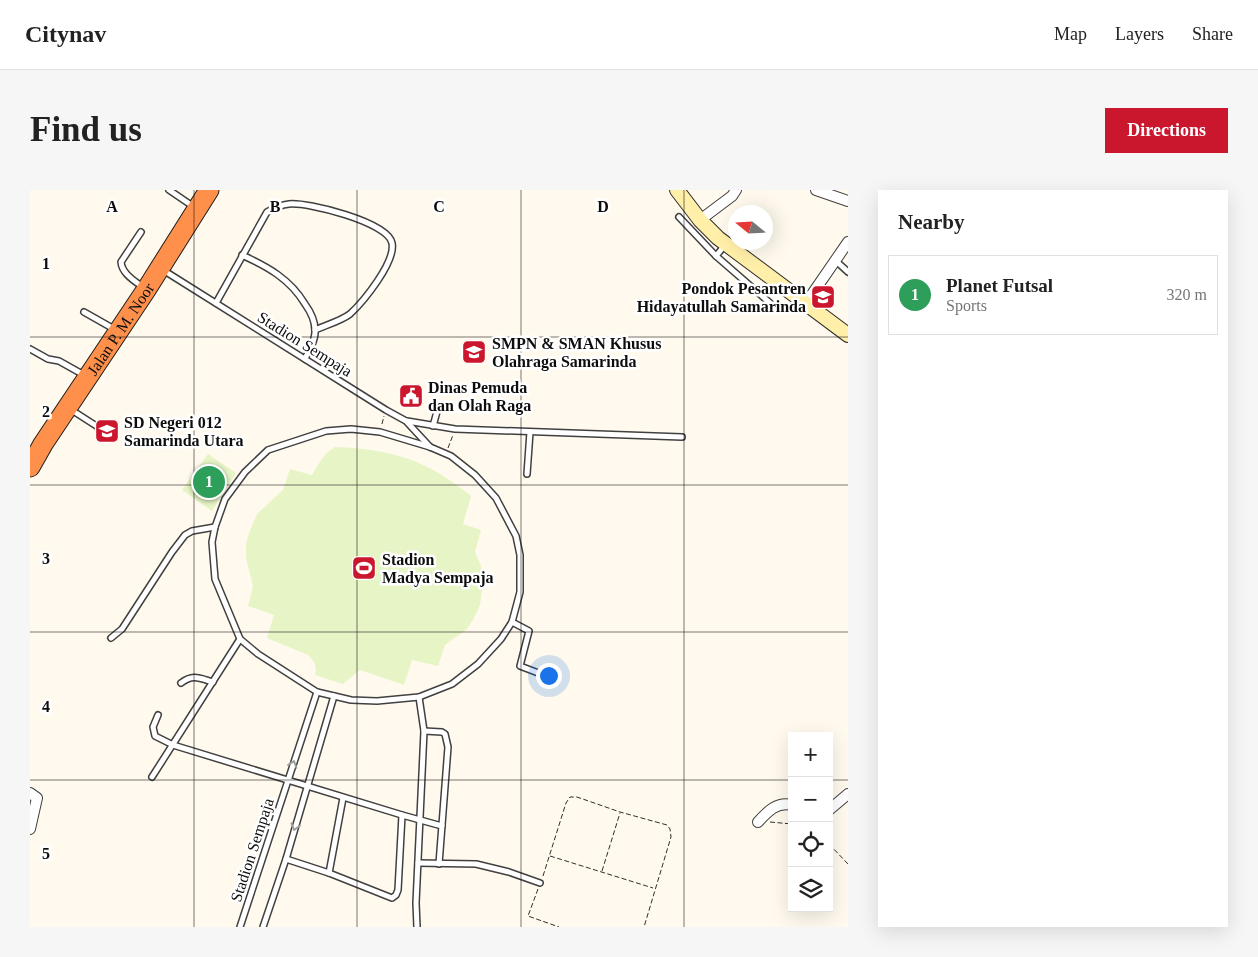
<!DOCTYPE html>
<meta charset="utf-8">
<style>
body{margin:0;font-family:"Times New Roman",serif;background:#f6f6f6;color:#222}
.controls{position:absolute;right:15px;bottom:15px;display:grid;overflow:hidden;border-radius:0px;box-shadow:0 5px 20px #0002}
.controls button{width:45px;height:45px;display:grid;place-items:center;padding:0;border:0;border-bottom:1px solid #e0e0e0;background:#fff;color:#222;font:25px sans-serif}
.compass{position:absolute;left:698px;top:15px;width:45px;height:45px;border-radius:50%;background:#fff;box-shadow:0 5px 20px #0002;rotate:288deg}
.you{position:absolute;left:518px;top:485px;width:18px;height:18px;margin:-12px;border:4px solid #fff;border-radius:50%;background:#1a73e8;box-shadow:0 0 0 8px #1a73e833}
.badge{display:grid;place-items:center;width:32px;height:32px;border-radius:50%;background:#cb172d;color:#fff;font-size:16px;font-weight:700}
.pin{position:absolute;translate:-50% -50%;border:2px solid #fff;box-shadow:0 1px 5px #0006}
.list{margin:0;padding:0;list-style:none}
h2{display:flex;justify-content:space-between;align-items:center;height:65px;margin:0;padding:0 20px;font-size:21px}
h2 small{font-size:16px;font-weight:400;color:#767676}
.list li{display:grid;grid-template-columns:32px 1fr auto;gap:15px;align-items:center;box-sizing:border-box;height:80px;margin:0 10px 10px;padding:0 10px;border:1px solid #e0e0e0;border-radius:0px}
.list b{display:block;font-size:19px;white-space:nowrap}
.list p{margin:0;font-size:16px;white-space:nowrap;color:#767676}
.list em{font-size:16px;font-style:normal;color:#767676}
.icon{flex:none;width:28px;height:28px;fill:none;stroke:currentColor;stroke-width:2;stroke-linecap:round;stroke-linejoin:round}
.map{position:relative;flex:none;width:818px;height:737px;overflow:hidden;border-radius:0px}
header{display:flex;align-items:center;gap:30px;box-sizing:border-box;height:70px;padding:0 25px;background:#fff;border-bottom:1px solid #e0e0e0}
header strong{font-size:24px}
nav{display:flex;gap:28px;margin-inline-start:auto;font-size:18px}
.intro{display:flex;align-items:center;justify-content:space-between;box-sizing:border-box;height:120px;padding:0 30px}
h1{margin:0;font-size:35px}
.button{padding:12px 22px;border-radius:0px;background:#cb172d;color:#fff;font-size:18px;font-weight:700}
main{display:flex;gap:30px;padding:0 30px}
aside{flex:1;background:#fff;border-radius:0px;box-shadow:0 5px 20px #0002}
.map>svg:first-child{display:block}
.pitch{fill:#e7f4c6}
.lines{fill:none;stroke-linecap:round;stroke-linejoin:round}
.lane-casing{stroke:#404040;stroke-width:8}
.street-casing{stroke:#404040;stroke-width:12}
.secondary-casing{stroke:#2f2f2f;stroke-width:16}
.highway-casing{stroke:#1e1e1e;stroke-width:21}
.path{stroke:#2f2f2f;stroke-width:1;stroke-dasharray:5 2.5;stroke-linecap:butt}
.lane{stroke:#fff;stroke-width:5}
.street{stroke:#fff;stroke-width:10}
.secondary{stroke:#ffefa8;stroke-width:14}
.highway{stroke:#ff904b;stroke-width:19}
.oneway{stroke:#9e9e9e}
.grid{fill:none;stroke:#0d0d0d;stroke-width:1;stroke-opacity:0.55}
.labels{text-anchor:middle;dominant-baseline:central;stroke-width:5;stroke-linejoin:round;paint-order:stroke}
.poi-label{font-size:16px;font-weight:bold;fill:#0d0d0d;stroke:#fff;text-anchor:start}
.street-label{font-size:16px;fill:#0d0d0d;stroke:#fff}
.grid-label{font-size:16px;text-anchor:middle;font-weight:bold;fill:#0d0d0d;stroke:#fff;stroke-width:5;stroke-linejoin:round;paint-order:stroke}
</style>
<header>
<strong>Citynav</strong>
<nav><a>Map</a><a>Layers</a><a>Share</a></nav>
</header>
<div class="intro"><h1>Find us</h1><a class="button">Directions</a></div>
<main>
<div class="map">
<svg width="818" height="737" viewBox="0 0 818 737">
<rect width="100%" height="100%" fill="#fffaed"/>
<g class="pitch">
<path d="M305 257C362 259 397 270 441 306L433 334 451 340 445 362 451 376 453 392 450 415 444 428 437 439 415 455 408 476 382 470 374 495 330 480 313 494 285 485C287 477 285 471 278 465L237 448 244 425 218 416 223 396 216 368V354L219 343 227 324 253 300 260 279 282 285C289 274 293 264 305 257Z"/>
<path d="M178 264 206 283 182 321 152 300Z"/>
</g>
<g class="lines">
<defs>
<g id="lane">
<path d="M139 0 164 17"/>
<path d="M649 27 686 66"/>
<path d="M111 42 91 72C92 84 105 91 114 98"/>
<path d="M695 55 686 66 740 113"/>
<path d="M212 65C238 77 260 89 275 114 280 121 285 131 285 140 286 150 279 160 275 169"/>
<path d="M806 71 818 82"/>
<path d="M133 80 356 220 376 231 400 257"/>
<path d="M186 113 237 22C244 18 250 15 259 14 278 12 358 32 362 53 366 72 333 112 320 124 311 131 296 135 285 140"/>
<path d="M54 122 84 139"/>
<path d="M0 159 18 169 29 171 54 185"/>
<path d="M40 219 82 246"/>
<path d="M377 231 425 239 652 247"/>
<path d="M403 236 408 218"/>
<path d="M321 239 350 242 400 257 421 266 445 285 466 308 486 346 490 365V402L482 432 471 449 448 474 422 494 389 507 347 511 321 510 287 502 228 464 210 449 185 389 182 352 185 337 195 309 215 282 238 260 296 241Z"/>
<path d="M497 284 500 242"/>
<path d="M482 432 499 441 490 476 511 484"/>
<path d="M81 448 92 439 142 362 155 345 162 341 185 337"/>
<path d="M151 493C163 484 169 488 183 492"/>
<path d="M128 525 123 537 125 546 143 555 372 625"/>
<path d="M394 541 412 542 415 544 418 557 409 674"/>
<path d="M122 587 210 449"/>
<path d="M256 669 299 683 362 708 366 705 368 700 372 625 412 636"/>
<path d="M388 673 446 674 479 682 510 693"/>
<path d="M299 683 313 608"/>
<path d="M210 737 287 502"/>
<path d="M233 737 256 669 304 506"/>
<path d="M387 737 386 713 394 541 389 507"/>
</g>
<g id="street">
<path d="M786 0 818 11"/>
<path d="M670 30 702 6 706 0"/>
<path d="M776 113 818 52"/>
<path d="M0 603 7 608 0 639"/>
<path d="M799 620 818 604"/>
<path d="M728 632C737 622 747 611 762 615"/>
</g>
<path id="secondary" d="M647 0 670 30 688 48 818 145"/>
<g id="highway">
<path id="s1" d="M0 277 13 254 116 100 179 0"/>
</g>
</defs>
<use href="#lane" class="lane-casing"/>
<use href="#street" class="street-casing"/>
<use href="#secondary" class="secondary-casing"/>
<use href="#highway" class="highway-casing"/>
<g class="path">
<path d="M352 234 354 226"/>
<path d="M418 258 423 245"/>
<path d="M740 632 762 634"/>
<path d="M799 654 818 674"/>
<path d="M520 666 623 698"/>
<path d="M572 681 590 623"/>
<path d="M513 686 536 613 540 607H547L590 622 637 635 640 639 641 647 614 737"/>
<path d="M508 699 498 726 529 737"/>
</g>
<use href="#lane" class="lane"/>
<use href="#street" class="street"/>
<use href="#secondary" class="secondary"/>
<use href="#highway" class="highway"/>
</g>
<defs><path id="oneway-chevron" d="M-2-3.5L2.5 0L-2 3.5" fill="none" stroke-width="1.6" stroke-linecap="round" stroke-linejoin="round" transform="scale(1.25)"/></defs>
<g class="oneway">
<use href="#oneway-chevron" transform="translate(263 574) rotate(-72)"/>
<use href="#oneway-chevron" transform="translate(265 637) rotate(106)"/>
</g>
<path class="grid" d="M164 0V737M327 0V737M491 0V737M654 0V737M0 147H818M0 295H818M0 442H818M0 590H762M799 590H818"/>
<defs>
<symbol id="school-square" viewBox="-11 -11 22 22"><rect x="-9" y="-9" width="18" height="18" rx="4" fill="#cb172d" stroke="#fff"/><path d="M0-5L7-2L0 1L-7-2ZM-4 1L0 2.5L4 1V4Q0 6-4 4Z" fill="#fff"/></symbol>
<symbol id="civic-square" viewBox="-11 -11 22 22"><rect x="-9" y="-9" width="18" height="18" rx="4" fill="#cb172d" stroke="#fff"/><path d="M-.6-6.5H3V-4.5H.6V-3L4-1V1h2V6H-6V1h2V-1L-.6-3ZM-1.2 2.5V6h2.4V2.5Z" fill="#fff"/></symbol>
<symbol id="stadium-square" viewBox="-11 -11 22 22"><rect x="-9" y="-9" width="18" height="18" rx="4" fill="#cb172d" stroke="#fff"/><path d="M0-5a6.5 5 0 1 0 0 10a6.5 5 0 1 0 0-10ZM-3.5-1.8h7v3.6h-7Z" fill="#fff"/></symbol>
</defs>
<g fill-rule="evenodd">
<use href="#school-square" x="779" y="93" width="28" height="28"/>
<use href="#school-square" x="430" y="148" width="28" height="28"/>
<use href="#civic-square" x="367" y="192" width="28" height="28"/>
<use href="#school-square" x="63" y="227" width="28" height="28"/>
<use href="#stadium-square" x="320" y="364" width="28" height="28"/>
</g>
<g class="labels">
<g class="poi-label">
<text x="776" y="98" text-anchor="end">Pondok Pesantren<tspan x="776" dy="18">Hidayatullah Samarinda</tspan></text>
<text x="462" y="153">SMPN &amp; SMAN Khusus<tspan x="462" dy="18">Olahraga Samarinda</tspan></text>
<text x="398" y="197">Dinas Pemuda<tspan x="398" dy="18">dan Olah Raga</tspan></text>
<text x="94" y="232">SD Negeri 012<tspan x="94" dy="18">Samarinda Utara</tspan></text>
<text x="352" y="369">Stadion<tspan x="352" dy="18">Madya Sempaja</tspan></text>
</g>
<g class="street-label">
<text stroke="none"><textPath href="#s1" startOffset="165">Jalan P. M. Noor</textPath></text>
<text transform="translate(275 154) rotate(32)">Stadion Sempaja</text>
<text transform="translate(222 660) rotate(-72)">Stadion Sempaja</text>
</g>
</g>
<g class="grid-label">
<text x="82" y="22">A</text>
<text x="245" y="22">B</text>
<text x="409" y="22">C</text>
<text x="573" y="22">D</text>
<text x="16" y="79">1</text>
<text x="16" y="227">2</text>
<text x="16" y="374">3</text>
<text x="16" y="522">4</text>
<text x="16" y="669">5</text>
</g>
</svg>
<div class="controls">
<button>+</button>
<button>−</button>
<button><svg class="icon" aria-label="locate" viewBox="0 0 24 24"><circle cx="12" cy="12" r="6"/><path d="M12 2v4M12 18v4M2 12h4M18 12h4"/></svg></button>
<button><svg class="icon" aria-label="layers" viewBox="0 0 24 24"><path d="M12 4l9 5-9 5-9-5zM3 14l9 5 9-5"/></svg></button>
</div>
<svg class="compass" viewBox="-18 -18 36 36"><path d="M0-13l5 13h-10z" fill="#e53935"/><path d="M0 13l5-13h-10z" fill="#767676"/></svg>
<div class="you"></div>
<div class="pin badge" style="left:179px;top:292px;background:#2e9e5b">1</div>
</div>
<aside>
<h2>Nearby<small></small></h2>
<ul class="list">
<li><span class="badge" style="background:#2e9e5b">1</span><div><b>Planet Futsal</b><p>Sports</p></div><em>320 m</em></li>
</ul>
</aside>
</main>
